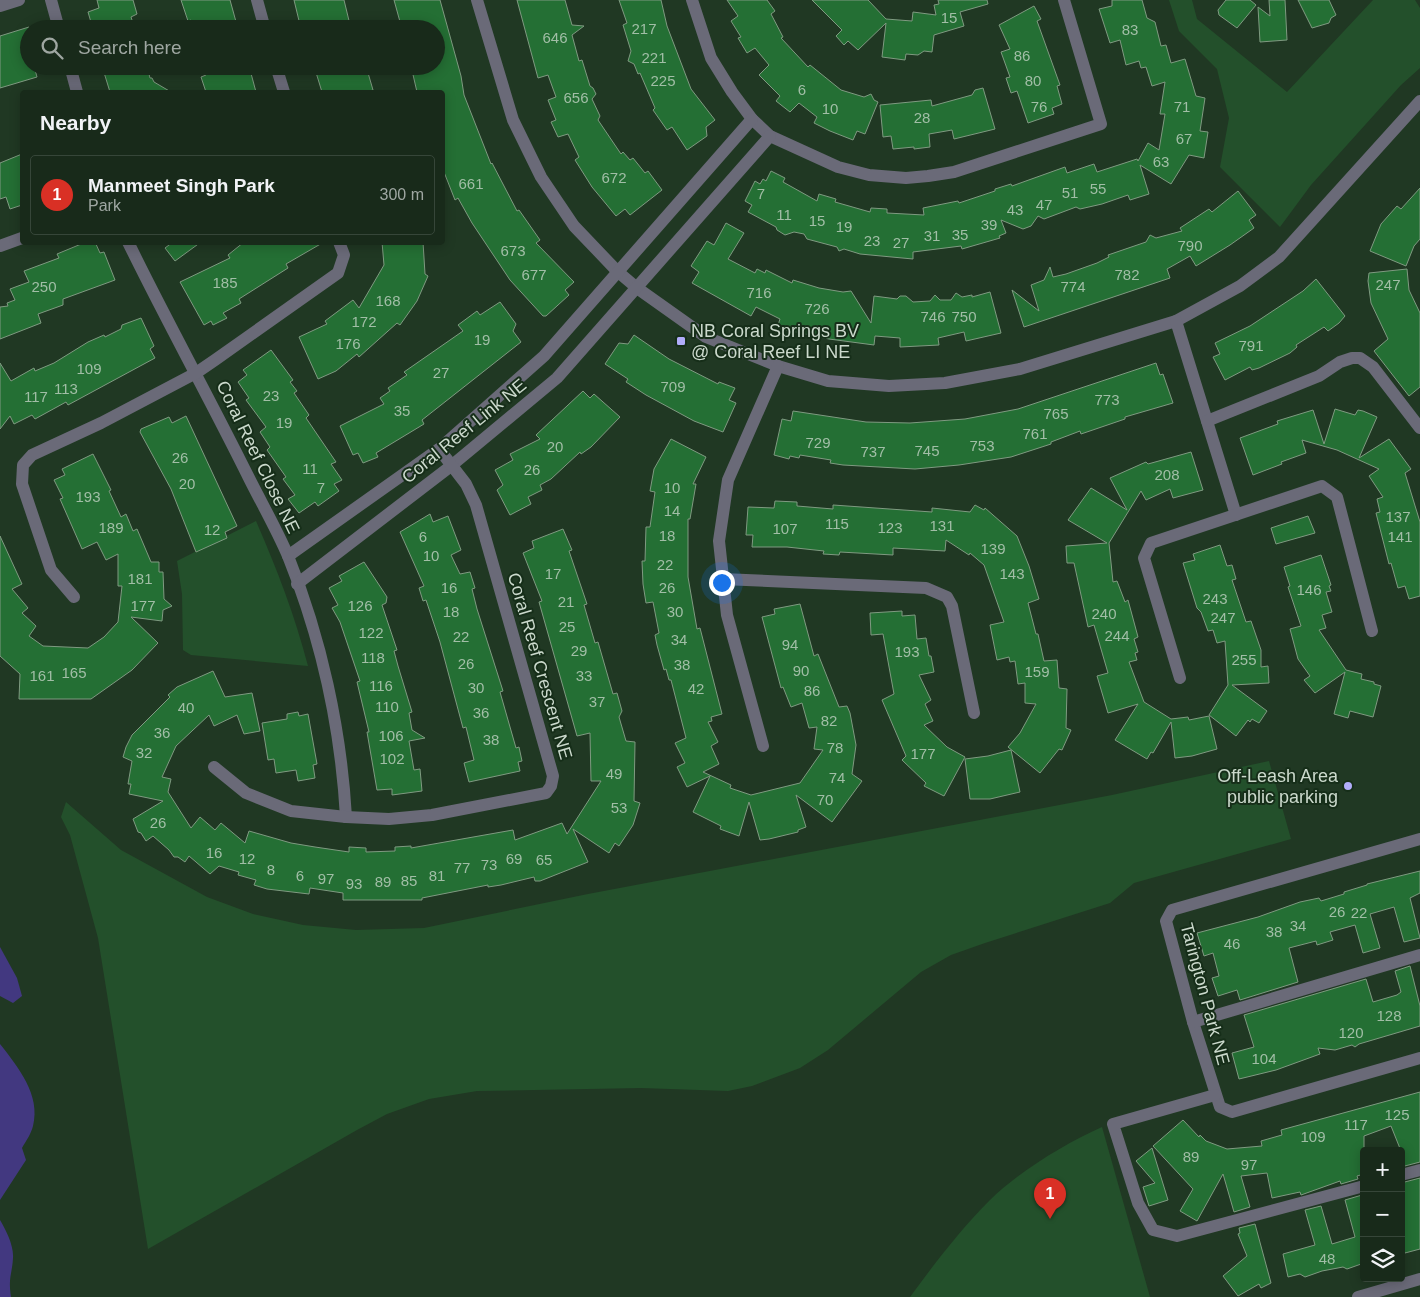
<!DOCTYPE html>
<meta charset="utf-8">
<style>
body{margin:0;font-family:Helvetica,sans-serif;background:#253627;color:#f1f3f6}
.controls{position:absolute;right:15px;bottom:15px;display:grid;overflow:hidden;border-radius:5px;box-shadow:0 2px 12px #0003}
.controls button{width:45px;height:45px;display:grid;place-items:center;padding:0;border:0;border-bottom:1px solid #364639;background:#182a1a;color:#f1f3f6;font:25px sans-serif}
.you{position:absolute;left:721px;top:582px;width:18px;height:18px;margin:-12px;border:4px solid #fff;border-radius:50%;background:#1a73e8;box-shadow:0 0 0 8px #1a73e833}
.badge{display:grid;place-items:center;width:32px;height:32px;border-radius:50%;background:#d93025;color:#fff;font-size:16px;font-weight:700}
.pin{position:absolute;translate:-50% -41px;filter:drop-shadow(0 1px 2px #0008)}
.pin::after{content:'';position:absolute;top:26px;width:18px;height:15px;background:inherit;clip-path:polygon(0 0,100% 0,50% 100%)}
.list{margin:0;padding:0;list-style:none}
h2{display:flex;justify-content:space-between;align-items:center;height:65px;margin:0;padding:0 20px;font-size:21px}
h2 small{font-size:16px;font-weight:400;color:#9fa7a2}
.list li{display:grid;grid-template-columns:32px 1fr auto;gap:15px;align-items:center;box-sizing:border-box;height:80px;margin:0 10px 10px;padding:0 10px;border:1px solid #364639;border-radius:5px}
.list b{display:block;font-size:19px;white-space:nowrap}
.list p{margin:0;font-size:16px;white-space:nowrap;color:#9fa7a2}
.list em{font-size:16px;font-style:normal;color:#9fa7a2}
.icon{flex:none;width:28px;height:28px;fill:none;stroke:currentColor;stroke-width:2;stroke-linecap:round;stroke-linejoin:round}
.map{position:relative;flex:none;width:1420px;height:1297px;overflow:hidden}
.search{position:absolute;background:#182a1a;box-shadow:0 2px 12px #0003;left:20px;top:20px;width:425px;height:55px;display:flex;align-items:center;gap:12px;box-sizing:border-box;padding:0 18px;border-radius:28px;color:#9fa7a2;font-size:19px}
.panel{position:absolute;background:#182a1a;box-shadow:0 2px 12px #0003;left:20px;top:90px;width:425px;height:155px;border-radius:5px}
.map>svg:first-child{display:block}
.green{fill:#23502b}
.water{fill:#423880}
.building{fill:#246f34;stroke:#7f9a81}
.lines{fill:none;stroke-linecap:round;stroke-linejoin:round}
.minor{stroke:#6a6a78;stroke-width:12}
.poi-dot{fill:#b1adfa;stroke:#162e19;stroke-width:2}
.labels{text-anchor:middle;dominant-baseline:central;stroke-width:4;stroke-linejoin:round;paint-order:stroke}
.number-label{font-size:15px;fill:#a1bea6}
.poi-label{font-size:18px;fill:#cbd9cc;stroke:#162e19;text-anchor:start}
.street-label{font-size:18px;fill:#cbd9cc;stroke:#162e19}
</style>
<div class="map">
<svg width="1420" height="1297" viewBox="0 0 1420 1297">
<rect width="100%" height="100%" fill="#203823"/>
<g class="green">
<path d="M1169 0H1192L1197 19 1287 92 1373 0H1415L1420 8V68L1401 85 1311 185 1280 227 1220 167 1229 118 1217 69 1179 31Z"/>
<path d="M256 521C277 569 295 616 308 666L191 655 183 650 182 594 177 561Z"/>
<path d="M1269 761 1291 839 1134 883 1110 903 985 943 951 955 921 972 828 1050 800 1068 752 1086 728 1091 641 1088 477 1091 429 1099 387 1114 357 1130 148 1249 98 938 70 835 61 817 66 802 121 850 207 897 253 914 303 925 356 930 424 928 588 894 1112 795Z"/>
<path d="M1102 1127 1150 1297H910C935 1263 960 1230 990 1200 1018 1172 1066 1143 1102 1127Z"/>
</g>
<g class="water">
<path d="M0 947 17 978 22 996 13 1003 0 996Z"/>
<path d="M0 1044C18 1067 41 1095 33 1126 31 1134 26 1141 22 1148L26 1160 0 1200Z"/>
<path d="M0 1220C6 1230 14 1246 13 1258 12 1275 8 1277 11 1297H0Z"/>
</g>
<g class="building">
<path d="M97 0H133L137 14 131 17 135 29H93L88 12 99 8Z"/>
<path d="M181 0H230L238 29H194L191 20 188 21Z"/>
<path d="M294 0H344L351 29H301Z"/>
<path d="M394 0H440L461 76 464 95 491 164 492 163 517 211 519 210 540 240 536 243 574 282 565 290 569 295 546 316H543L510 280 472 223 458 198 455 200 442 167V92H417L411 66H436V29H402Z"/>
<path d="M517 0H565L572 25 584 26 572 35 579 61 582 60 590 86 593 88 596 94 592 99 600 116 598 120 621 154 623 152 630 160 633 158 645 173 648 171 662 190 630 215 625 209 616 216 592 187 575 160 579 157 568 134 558 137 551 122 556 120 548 100 556 97 548 75 538 78Z"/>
<path d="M619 0H661L667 26 691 89 715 120 706 127 707 136 687 150 672 127 667 130 653 110 655 108 640 73 638 74 634 64 628 61 631 51 623 25 627 23Z"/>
<path d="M727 0H767L775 11 771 14 783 37 781 38 808 67 810 65 841 90 864 97 871 94 874 100 878 102 865 134 857 131 853 140 830 131 814 123 817 117 799 103 790 112 776 101 780 96 759 75 769 65 755 48 747 53 738 38 741 37 731 21 738 16Z"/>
<path d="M812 0H868L886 19 912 21 913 12 936 15 934 5 939 4 938 0H987L988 4 960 12 964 26 934 35 932 52 924 51 918 55 906 54 905 60 882 57 886 23 858 50 848 41 844 45 836 36 842 30Z"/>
<path d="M1112 0H1142L1147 18 1155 22 1161 46 1166 45 1171 63 1185 59 1196 96 1205 98 1200 131 1208 132 1204 158 1189 155 1171 184 1140 165 1149 194 1130 200 1128 195 1102 204 1080 209 1076 207 1044 219 1038 216 1031 226 1023 229 1001 220 1006 233 999 236 1000 238 962 249 961 246 913 252V259L860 254 844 249 839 251 837 247 807 239 804 234 794 232 785 235 777 230 776 227 748 212 752 205 745 201 755 181 760 184 763 179 766 181 771 171 785 178 783 182 817 201 819 194 836 199 835 202 870 212 871 208 887 209V213L924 215 923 208 958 201 959 203 995 191V189L1011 184 1012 186 1065 167 1067 173 1094 164 1097 172 1137 159 1138 161 1148 143 1159 150 1165 114H1160L1165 82 1152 86 1146 67 1141 68 1139 61 1126 65 1120 40 1110 43 1099 9 1112 6Z"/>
<path d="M1226 0H1250L1256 5 1237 28 1219 15 1218 10Z"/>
<path d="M1269 0H1285L1287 40 1260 42 1258 7 1270 16Z"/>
<path d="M1298 0H1329L1336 15 1331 18 1329 23 1312 28Z"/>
<path d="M1034 6 1041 19 1037 21 1060 85 1057 86 1062 104 1052 108 1054 114 1028 123 1017 91 1011 93 1006 78 1010 77 1001 52 1010 49 999 25Z"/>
<path d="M29 27V66H34L37 77 0 88V36Z"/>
<path d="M102 66H147L150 78H152L154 82 171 92H110Z"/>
<path d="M203 66H249L256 92H206L201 77 206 75Z"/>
<path d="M314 66H366L373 90 365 92H322Z"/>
<path d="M983 88 995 129 954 139 952 130 929 134 930 147 914 149V147L893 149 891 136 883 137 880 105 931 100 932 106 972 95 975 90Z"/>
<path d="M22 154V205L10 209 6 197 0 199V163Z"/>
<path d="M1420 188V239L1414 246 1406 266 1370 251 1381 224 1397 206 1401 209Z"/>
<path d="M1238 191 1256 215 1249 220 1254 228 1230 245 1196 266 1190 256 1167 269 1170 278 1024 327 1012 290 1039 311 1031 285 1044 280 1050 267 1053 277 1066 274 1097 263 1109 257 1108 255 1146 242 1150 235 1156 238 1182 231 1180 228 1209 209 1212 212Z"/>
<path d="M726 223 744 233 728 259 755 273 757 269 765 273 766 270 792 283 793 280 819 288 843 292 851 291 871 323 874 296 897 299 900 296H906L913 302 930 301 935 295 940 300H951L956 293 962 297 972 295V297L990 292 1001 333 966 341 964 332 938 338 939 345 900 347V338L875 336 874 345 829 339 777 328 780 319 756 307 751 316 692 283 699 272 691 266 707 241 714 245Z"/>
<path d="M86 242H95L100 253 104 252 115 280 63 299V305L38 314 41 323 0 339V307L8 306 7 303 15 300 10 289 29 282 24 271 59 258 57 254Z"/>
<path d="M173 242H201L175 261 165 248Z"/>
<path d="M244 242H324L286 264 288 268 239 299 241 303 223 313 227 318 213 325 211 321 204 325 180 282 230 258 228 255Z"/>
<path d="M382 242H423L425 274 428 276 417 301 400 325 397 323 359 357 357 354 336 371 318 379 299 337 327 324 325 321 353 300 359 308 384 265Z"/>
<path d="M1407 269 1409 290 1420 313V387L1409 396 1374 351 1388 339 1371 303 1368 281 1369 273Z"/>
<path d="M1316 279 1345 316 1339 323 1328 331 1324 327 1296 345 1297 347 1290 353 1259 368 1252 370 1250 367 1225 380 1213 357 1220 354 1215 343 1250 326 1303 291Z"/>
<path d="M500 302 516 324 513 331 521 342 422 420 424 424 376 453 378 457 363 463 358 453 353 455 340 426 384 404 380 398 390 391 388 388 407 375 404 372 463 331 458 325 477 311 480 315Z"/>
<path d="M141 318 154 346 150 349 155 358 68 405 66 402 35 419 32 415 14 424 10 416 0 429V363L11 381 34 368 35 371 54 363 88 342 104 335 105 337 121 329 122 325Z"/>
<path d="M634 335 669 359 718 384 719 382 735 388 729 400 736 403 723 432 694 421 646 395 626 382 628 379 605 364 619 343 628 344Z"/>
<path d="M271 350 293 380 290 382 297 391 294 393 309 415 306 418 336 462 331 464 342 480 334 484 339 491 318 506 315 502 299 513 288 499 295 495 283 479 286 477 267 450 270 447 260 432 266 427 246 400 249 398 238 382 247 375 243 370Z"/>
<path d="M1156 363 1160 375 1163 374 1173 403 1125 417V419L1081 434 1080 431 1051 442V444L1011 457 959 465 915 469 843 465 830 463 831 460 800 455 799 458 790 456 789 459 774 455 782 419 791 421 793 411 866 422 910 423 965 419 1018 409Z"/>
<path d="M583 391 590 398 594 394 620 417 591 447 581 454 580 452 551 479 540 485 542 490 528 497 531 504 510 515 497 490 503 485 495 470 513 460 510 454 540 439 536 435Z"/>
<path d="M1335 409 1355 415 1358 410 1363 411 1377 417 1359 458 1389 439 1411 469 1405 473 1420 522V596L1409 599 1405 586 1398 588 1391 563 1389 564 1376 513 1380 512 1377 499 1383 497 1369 476 1379 469 1337 450 1302 440 1306 453 1281 462 1282 464 1253 475 1240 438 1278 424 1277 421 1313 410 1324 444Z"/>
<path d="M186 416 237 526 225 532 227 538 196 552 171 489 140 432 141 429 169 417 172 423Z"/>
<path d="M671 439 706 457 693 484H696L690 519H688V577L697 629 700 628 722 714 711 717 712 721 708 722 718 742 711 746 719 764 703 772 731 785 730 788 751 795 800 783 823 750 814 749 817 727 809 728 802 703 791 707 783 687 781 688 762 617 775 614 774 609 800 604 814 656 818 654 839 707 847 706 850 713 856 745 852 774 862 781 832 822 796 795 806 827 798 830V832L769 839 760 840 749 802 739 836 720 829 721 826 693 812 710 776 687 787 677 767 685 763 675 743 686 738 671 680H669L666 669 664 670 657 645 655 635 659 633 653 602 646 603 643 584 642 561H645L646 527H650L655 492 650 491 654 469Z"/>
<path d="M1191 452 1203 490 1173 498 1170 489 1146 500 1141 491 1109 543 1113 582 1117 581 1125 602 1128 600 1138 637 1134 639 1138 652 1135 653 1137 660 1129 662 1144 702 1171 719 1188 717 1189 720 1209 716 1217 749 1192 756 1175 758 1171 722 1153 753 1151 752 1147 759 1115 740 1138 704 1108 713 1097 676 1108 673 1094 625 1088 627 1074 563H1067L1066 546 1107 543 1068 520 1091 488 1127 510 1110 478 1146 462 1148 464Z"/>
<path d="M93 454 111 490 109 491 121 517 126 514 133 531 137 529 151 562H159V572H163L164 599 172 606 163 610 162 621 131 617 158 643 132 670 91 699H19L20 674 0 656V536L22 584 12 589 28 608 22 613 36 626 29 636 43 646 88 648 104 637 118 622 122 586H118V554L106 560 97 542 82 549 60 499 63 498 54 480 65 475 62 469Z"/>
<path d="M775 501 797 502V506L833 509V505L932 512V508L970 512 975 505 984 510 985 508 1017 536 1029 566 1039 599 1028 603 1036 634H1038L1044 661 1057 660 1059 688 1067 689 1066 728 1071 730 1062 750 1059 749 1040 773 1008 747 1020 733 1036 704 1025 703V683L1018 684 1015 661 1010 662 1009 657 997 660 990 625 1004 622 984 565 970 553 969 555 946 540 945 551 893 548V555L840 552 839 555 823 554 824 551 787 547H752L753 535H746L748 507 774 508Z"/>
<path d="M430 514 433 522 448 516 461 550 451 555 460 574 470 572 475 588 472 589 477 609 503 691 500 692 516 748 519 747 522 761 518 762 520 771 469 782 464 763 474 760 466 727 463 728 440 642 426 600 423 601 419 588 424 586 400 532Z"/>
<path d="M1308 516 1315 533 1276 544 1271 528Z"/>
<path d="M563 529 572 550 569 551 587 604 584 605 595 643 598 642 613 694 617 693 622 711 619 717 626 741 635 742 634 801 640 803 633 825 619 846 615 843 609 853 573 829 588 862 540 881H535L534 877 501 885 488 887V885L422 898V900H343V893L310 888 309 894 267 889 254 885 256 880 238 875 239 872 219 866 210 874 189 856 185 862 178 857H174L169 850 153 836 146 841 141 833 138 832 133 819 163 801 129 794 131 784H128L132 761 123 757 126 747 132 735 170 697 168 695 177 687 213 671 225 697 252 693 260 731 244 734 237 715 214 726 209 715 176 746 162 777 171 779 168 792 191 828 200 817 215 830 221 823 245 843 249 831 291 843 315 847 349 852V847L366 848V852L395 851V847L411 846V848L513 830 515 840 562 823 567 834 601 781H591L590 733 577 736 539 602 542 601 523 553 534 548 532 541Z"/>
<path d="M1220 545 1227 566 1232 565 1236 579 1232 580 1246 622 1251 621 1261 650V667L1268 666 1269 683 1232 685 1267 711 1259 723 1252 719 1250 722 1248 720 1236 736 1209 715 1228 685 1225 641 1217 643 1213 630 1208 631 1201 612 1197 608 1183 563 1195 560 1193 554Z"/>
<path d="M1321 555 1331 585 1329 586 1331 591 1326 592 1332 612 1322 615 1326 628 1319 630 1346 670 1362 674 1361 679 1374 682V684L1381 686 1373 717 1350 711 1348 718 1334 714 1345 672 1315 693 1304 680 1310 676 1298 659 1290 629 1301 626 1288 587 1290 586 1284 567Z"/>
<path d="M364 562 387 597 386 603 382 605 397 650 394 651 398 666 412 712 409 713 412 730 425 738 409 741 414 770 420 769 422 791 392 795V789L377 790 367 732H369L357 682 360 681 340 622 332 608 338 605 329 588 342 581 339 576Z"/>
<path d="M902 611V616L915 615 917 639 926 638 929 656H931L934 672 919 675 931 700 925 704 933 721 924 725 947 747 965 757 944 796 924 786 926 783 902 760 906 756 882 700 894 694 883 634 871 635 870 613Z"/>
<path d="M298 712 299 716 308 714 317 764 313 765 315 778 298 781 296 770 276 773 274 759 268 760 262 723 287 719V714Z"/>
<path d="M1011 750 1020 792 990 799H970L965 759 988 756Z"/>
<path d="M1420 871V893L1410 898 1420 938 1404 942 1394 907 1370 914 1380 948 1363 953 1355 925 1330 932 1333 940 1317 945 1316 941 1289 948 1298 982 1240 1000 1237 990 1218 996 1212 978 1219 976 1213 953 1204 956 1197 933 1258 917 1300 902 1319 898 1321 901 1344 894V892L1367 885V884Z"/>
<path d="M1410 966 1420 1006V1026L1359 1044 1355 1047 1352 1045 1335 1050 1318 1048 1320 1054 1276 1070 1239 1079 1232 1053 1254 1047 1244 1015 1366 979 1373 1002 1397 995 1401 992 1395 971Z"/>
<path d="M1420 1092V1162L1401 1167V1151L1391 1126 1364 1136V1174L1357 1176 1358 1179 1341 1184 1340 1181 1301 1195 1300 1192 1272 1198 1267 1173 1241 1176 1250 1207 1234 1212 1223 1174 1197 1221 1180 1211 1193 1189 1153 1146 1183 1120 1199 1137 1200 1135 1206 1141 1227 1149 1262 1146 1261 1141 1282 1135 1281 1130Z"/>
<path d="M1152 1148 1168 1200 1149 1206 1143 1187 1155 1183 1136 1161Z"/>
<path d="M1420 1178V1249L1405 1253 1401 1241V1183Z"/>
<path d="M1362 1195 1364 1263 1347 1269 1343 1267 1322 1271 1305 1277 1300 1274 1288 1277 1283 1254 1315 1245 1305 1210 1321 1206 1332 1244 1355 1237 1345 1200Z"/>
<path d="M1255 1224 1271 1283 1261 1288 1259 1284 1238 1296 1223 1276 1247 1256 1238 1234 1240 1233 1239 1228Z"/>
</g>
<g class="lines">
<g class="minor">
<path d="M51 0 59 29"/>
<path d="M257 0 265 29"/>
<path d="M477 0 513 120 541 177 574 226 617 271 637 288 706 337 778 366 828 381 889 386 945 383 1020 369 1176 321 1240 286 1279 257 1420 101"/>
<path d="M692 0 711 58 732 92 752 119 770 136 838 167 869 175 906 178 928 176 954 172 1101 124 1064 0"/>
<path d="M0 6 19 0"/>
<path d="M70 66 77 92"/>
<path d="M276 66 284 92"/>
<path d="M128 242C167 322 210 399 249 478 262 504 277 530 288 556 321 638 341 729 346 817"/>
<path d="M0 246 22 238"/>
<path d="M1176 321 1236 515"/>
<path d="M1207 421 1319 376 1340 362 1352 358H1360L1373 367 1420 428"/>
<path d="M288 556 439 449 544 356 752 119"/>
<path d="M722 579 926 588 947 597 952 606 974 713"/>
<path d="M297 584 451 466 557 378 770 136"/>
<path d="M74 597 51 570 22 484 23 465 32 455 101 423 196 373 215 360 338 273 344 255 339 242"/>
<path d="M1180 678 1144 558 1151 543 1322 486 1337 497 1372 631"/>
<path d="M763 746 727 615 719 541 728 480 778 366"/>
<path d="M214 767 246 793 291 811 346 817 389 819 432 815 546 793 551 786 553 776 476 505 466 484 439 449"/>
<path d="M1420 839 1172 910 1166 921 1193 1022 1220 1107 1232 1112 1420 1058"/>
<path d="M1193 1022 1420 955"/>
<path d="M1215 1095 1113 1124 1138 1203 1153 1230 1177 1236 1364 1186"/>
<path d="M1401 1175 1420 1170"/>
<path d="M1358 1297 1420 1279"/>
</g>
</g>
<g class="poi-dot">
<rect x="676" y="336" width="10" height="10" rx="2.5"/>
<circle cx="1348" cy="786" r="5"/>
</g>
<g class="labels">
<g class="number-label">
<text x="949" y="17">15</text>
<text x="644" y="28">217</text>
<text x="1130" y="29">83</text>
<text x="555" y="37">646</text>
<text x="1022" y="55">86</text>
<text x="654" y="57">221</text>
<text x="663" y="80">225</text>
<text x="1033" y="80">80</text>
<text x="802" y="89">6</text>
<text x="576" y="97">656</text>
<text x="1039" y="106">76</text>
<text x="1182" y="106">71</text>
<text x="830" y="108">10</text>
<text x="922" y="117">28</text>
<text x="1184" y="138">67</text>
<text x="1161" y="161">63</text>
<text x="614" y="177">672</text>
<text x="471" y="183">661</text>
<text x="1098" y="188">55</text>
<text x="1070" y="192">51</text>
<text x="761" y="193">7</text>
<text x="1044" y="204">47</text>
<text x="1015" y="209">43</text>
<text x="784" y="214">11</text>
<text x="817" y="220">15</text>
<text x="989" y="224">39</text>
<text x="844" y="226">19</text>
<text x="960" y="234">35</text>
<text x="932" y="235">31</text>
<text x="872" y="240">23</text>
<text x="901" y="242">27</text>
<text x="1190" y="245">790</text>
<text x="513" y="250">673</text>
<text x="534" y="274">677</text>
<text x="1127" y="274">782</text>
<text x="225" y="282">185</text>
<text x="1388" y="284">247</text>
<text x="44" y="286">250</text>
<text x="1073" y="286">774</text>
<text x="759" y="292">716</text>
<text x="388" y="300">168</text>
<text x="817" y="308">726</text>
<text x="933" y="316">746</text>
<text x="964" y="316">750</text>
<text x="364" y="321">172</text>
<text x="482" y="339">19</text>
<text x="348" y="343">176</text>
<text x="1251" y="345">791</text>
<text x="89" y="368">109</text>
<text x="441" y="372">27</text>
<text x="673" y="386">709</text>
<text x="66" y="388">113</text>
<text x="271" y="395">23</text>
<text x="36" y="396">117</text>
<text x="1107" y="399">773</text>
<text x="402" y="410">35</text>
<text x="1056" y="413">765</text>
<text x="284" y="422">19</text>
<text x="1035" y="433">761</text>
<text x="818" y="442">729</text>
<text x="982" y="445">753</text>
<text x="555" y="446">20</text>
<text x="927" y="450">745</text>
<text x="873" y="451">737</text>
<text x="180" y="457">26</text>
<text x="310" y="468">11</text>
<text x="532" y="469">26</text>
<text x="1167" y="474">208</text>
<text x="187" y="483">20</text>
<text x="321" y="487">7</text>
<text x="672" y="487">10</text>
<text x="88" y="496">193</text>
<text x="672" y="510">14</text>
<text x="1398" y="516">137</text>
<text x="837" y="523">115</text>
<text x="942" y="525">131</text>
<text x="111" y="527">189</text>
<text x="890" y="527">123</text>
<text x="785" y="528">107</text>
<text x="212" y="529">12</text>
<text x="667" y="535">18</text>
<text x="423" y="536">6</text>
<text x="1400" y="536">141</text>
<text x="993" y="548">139</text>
<text x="431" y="555">10</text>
<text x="665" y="564">22</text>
<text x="553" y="573">17</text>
<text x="1012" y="573">143</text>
<text x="140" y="578">181</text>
<text x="449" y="587">16</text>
<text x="667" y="587">26</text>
<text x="1309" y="589">146</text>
<text x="1215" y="598">243</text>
<text x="566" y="601">21</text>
<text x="143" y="605">177</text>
<text x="360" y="605">126</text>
<text x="451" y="611">18</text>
<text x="675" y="611">30</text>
<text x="1104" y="613">240</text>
<text x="1223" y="617">247</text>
<text x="567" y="626">25</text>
<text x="371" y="632">122</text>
<text x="1117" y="635">244</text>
<text x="461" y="636">22</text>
<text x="679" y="639">34</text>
<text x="790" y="644">94</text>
<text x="579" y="650">29</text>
<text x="907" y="651">193</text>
<text x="373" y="657">118</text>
<text x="1244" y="659">255</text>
<text x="466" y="663">26</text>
<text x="682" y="664">38</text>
<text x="801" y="670">90</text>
<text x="1037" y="671">159</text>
<text x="74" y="672">165</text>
<text x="42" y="675">161</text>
<text x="584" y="675">33</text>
<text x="381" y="685">116</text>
<text x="476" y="687">30</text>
<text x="696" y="688">42</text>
<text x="812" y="690">86</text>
<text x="597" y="701">37</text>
<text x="387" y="706">110</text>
<text x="186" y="707">40</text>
<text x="481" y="712">36</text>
<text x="829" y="720">82</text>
<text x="162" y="732">36</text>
<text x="391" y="735">106</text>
<text x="491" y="739">38</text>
<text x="835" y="747">78</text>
<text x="144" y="752">32</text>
<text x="923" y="753">177</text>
<text x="392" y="758">102</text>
<text x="614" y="773">49</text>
<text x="837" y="777">74</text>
<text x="825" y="799">70</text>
<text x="619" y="807">53</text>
<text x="158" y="822">26</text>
<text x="214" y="852">16</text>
<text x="247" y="858">12</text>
<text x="514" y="858">69</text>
<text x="544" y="859">65</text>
<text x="489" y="864">73</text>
<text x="462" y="867">77</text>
<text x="271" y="869">8</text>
<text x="300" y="875">6</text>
<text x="437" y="875">81</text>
<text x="326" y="878">97</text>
<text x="409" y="880">85</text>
<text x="383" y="881">89</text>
<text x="354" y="883">93</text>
<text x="1337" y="911">26</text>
<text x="1359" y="912">22</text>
<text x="1298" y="925">34</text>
<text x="1274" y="931">38</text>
<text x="1232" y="943">46</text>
<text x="1389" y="1015">128</text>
<text x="1351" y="1032">120</text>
<text x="1264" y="1058">104</text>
<text x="1397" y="1114">125</text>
<text x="1356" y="1124">117</text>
<text x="1313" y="1136">109</text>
<text x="1191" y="1156">89</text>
<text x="1249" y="1164">97</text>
<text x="1327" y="1258">48</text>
</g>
<g class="poi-label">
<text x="691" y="331">NB Coral Springs BV<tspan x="691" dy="21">@ Coral Reef LI NE</tspan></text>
<text x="1338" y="776" text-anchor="end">Off-Leash Area<tspan x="1338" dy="21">public parking</tspan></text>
</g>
<g class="street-label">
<text transform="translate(464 431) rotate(-39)">Coral Reef Link NE</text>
<text transform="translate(258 457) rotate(64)">Coral Reef Close NE</text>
<text transform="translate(540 666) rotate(74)">Coral Reef Crescent NE</text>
<text transform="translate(1205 994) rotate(75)">Tarington Park NE</text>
</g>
</g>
</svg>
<div class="controls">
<button>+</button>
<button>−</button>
<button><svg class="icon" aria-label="layers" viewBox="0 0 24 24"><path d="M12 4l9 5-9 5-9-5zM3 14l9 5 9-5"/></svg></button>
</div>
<div class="you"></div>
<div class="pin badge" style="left:1050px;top:1219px">1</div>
<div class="search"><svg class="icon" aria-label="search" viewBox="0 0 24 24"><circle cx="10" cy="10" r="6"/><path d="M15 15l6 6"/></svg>Search here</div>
<section class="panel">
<h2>Nearby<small></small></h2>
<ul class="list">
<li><span class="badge">1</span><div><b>Manmeet Singh Park</b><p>Park</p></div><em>300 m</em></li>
</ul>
</section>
</div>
